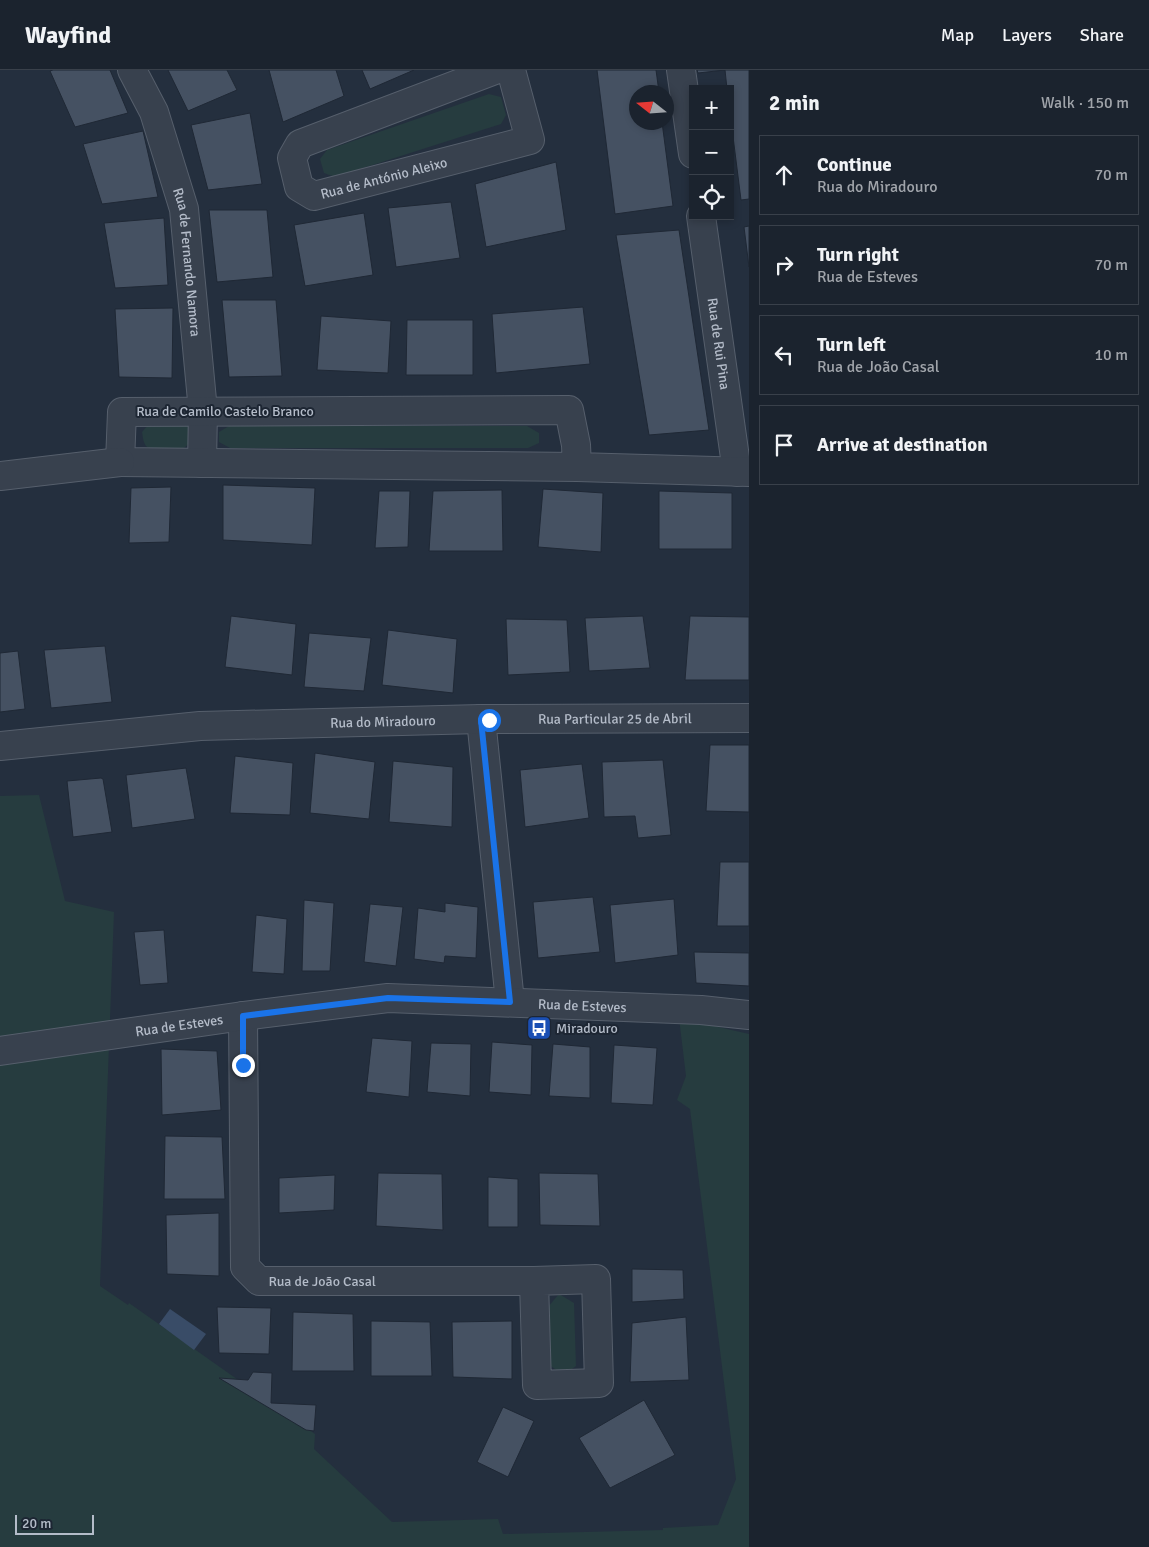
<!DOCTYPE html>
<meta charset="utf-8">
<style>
body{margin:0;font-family:Signika,sans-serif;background:#242b36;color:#f1f3f6}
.controls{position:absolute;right:15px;top:15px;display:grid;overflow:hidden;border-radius:0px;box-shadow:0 2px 8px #0003}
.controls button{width:45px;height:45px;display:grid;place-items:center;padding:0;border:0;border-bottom:1px solid #39404a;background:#1b232e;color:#f1f3f6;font:25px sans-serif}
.compass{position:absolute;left:629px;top:15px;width:45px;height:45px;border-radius:50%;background:#1b232e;box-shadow:0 2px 8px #0003;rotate:287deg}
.scale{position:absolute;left:15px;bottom:12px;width:79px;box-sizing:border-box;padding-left:5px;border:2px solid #b4bcc9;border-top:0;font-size:14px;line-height:18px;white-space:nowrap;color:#b4bcc9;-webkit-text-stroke:4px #1d2633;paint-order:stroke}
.stop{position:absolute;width:15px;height:15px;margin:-11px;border:4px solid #1a73e8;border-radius:50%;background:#fff}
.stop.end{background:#1a73e8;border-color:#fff;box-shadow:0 1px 5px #0008}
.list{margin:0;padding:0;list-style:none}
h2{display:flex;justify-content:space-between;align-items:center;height:65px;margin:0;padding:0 20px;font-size:21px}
h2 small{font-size:16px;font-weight:400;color:#a0a4aa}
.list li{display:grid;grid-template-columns:32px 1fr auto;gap:15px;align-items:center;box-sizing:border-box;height:80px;margin:0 10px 10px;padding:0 10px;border:1px solid #39404a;border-radius:0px}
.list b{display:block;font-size:19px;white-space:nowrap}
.list p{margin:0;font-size:16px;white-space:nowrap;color:#a0a4aa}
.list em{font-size:16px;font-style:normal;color:#a0a4aa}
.icon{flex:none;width:28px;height:28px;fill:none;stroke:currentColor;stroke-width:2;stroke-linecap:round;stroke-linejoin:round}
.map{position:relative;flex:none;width:749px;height:1477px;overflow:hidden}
header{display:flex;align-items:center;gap:30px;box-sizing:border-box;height:70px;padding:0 25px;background:#1b232e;border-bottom:1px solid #39404a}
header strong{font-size:24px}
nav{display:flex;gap:28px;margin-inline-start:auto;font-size:18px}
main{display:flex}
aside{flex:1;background:#1b232e}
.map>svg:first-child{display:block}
.green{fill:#263c3f}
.water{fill:#394c67}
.building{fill:#455162;stroke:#1f2835}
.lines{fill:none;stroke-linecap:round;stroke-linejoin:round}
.minor-casing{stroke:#565f6c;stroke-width:30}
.tertiary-casing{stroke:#565f6c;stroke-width:30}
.minor{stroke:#38414e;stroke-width:28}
.tertiary{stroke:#38414e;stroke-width:28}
.route{stroke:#1a73e8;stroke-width:6}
.labels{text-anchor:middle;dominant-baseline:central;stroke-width:4;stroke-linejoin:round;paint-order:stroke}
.street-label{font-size:14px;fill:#b4bcc9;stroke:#1d2633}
.poi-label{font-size:14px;fill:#b4bcc9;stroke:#1d2633;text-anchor:start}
</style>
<header>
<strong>Wayfind</strong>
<nav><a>Map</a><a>Layers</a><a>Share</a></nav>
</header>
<main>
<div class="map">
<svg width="749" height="1477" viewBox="0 0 749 1477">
<rect width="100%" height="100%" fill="#242f3e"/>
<g class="green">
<path d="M489 24 501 27 506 45 501 54 335 107 324 103 320 89 327 80Z"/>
<path d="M181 352 188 357 192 362C190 381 179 381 163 381 157 381 151 380 147 377 143 373 143 367 142 362L149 354Z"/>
<path d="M229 356H527L539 363V373L528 378H230L219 372V362Z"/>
<path d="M39 725 65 831 114 842 100 1216 128 1235 129 1233 315 1364 314 1379 392 1452 498 1449 503 1464 663 1460V1458L718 1455 736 1409 690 1039 677 1030 686 1006 679 948 749 964V1477H0V726Z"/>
<path d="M559 1224 574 1233 576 1296 564 1305 549 1295 548 1237Z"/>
</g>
<path class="water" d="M170 1239 206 1264 194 1280 159 1254Z"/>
<g class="building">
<path d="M53 0H110L128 43 75 57 50 1Z"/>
<path d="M168 0H227L237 20 188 41Z"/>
<path d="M269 0H336L344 26 283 52Z"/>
<path d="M362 0H414L370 19Z"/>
<path d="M597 0H656L659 22H636V52H662L673 136 615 144Z"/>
<path d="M697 0H749V129L741 130 730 43V19H727L725 0 698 3Z"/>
<path d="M250 43 262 114 208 120 191 55Z"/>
<path d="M143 61 158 127 102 134 83 74Z"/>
<path d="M556 92 566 160 486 177 475 114Z"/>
<path d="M451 132 460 188 396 197 388 138Z"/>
<path d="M209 140H267L273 207 217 212Z"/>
<path d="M364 143 373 205 305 216 294 155Z"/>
<path d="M164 148 168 215 115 218 104 153Z"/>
<path d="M749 156V197L744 157Z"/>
<path d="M679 160 709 360 649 365 616 165Z"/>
<path d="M222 230H276L282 306 229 307Z"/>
<path d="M583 237 590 294 496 303 492 244Z"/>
<path d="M173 238 172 308 119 307 115 239Z"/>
<path d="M321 246 391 251 388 303 317 300Z"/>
<path d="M407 250H473V305H406Z"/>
<path d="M223 415 315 418 312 475 223 470Z"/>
<path d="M171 417 169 472 129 473 131 418Z"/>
<path d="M543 419 603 423 601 482 538 477Z"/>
<path d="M502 420 503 481H429L433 421Z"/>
<path d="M379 421H410L408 477 375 478Z"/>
<path d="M659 421 732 423V479H659Z"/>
<path d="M231 546 296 554 292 605 225 597Z"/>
<path d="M643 546 650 598 589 601 585 548Z"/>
<path d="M690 546 749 547V610H685Z"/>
<path d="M506 549 567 550 570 602 508 605Z"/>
<path d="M388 560 457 569 453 623 382 615Z"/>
<path d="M309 563 371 568 364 621 304 617Z"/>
<path d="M105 576 112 632 51 638 44 580Z"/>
<path d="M18 581 25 639 0 642V583Z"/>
<path d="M710 675H749V742L706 741Z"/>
<path d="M315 683 375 692 369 749 310 743Z"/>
<path d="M235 686 293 693 290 745 230 743Z"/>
<path d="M663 690 671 765 638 768 635 746 604 747 602 692Z"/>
<path d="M393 691 453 697 452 757 389 752Z"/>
<path d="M582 694 589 748 525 757 520 700Z"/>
<path d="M186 698 195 749 132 758 126 705Z"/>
<path d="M101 708 103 709 112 762 73 767 67 711Z"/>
<path d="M720 792H749V856H717Z"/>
<path d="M593 827 600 882 538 888 533 832Z"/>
<path d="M674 829 678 885 615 893 610 835Z"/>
<path d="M304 830 334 833 330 901H302Z"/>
<path d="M445 833 478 837 476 888 445 886 444 893 414 889 418 838 445 842Z"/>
<path d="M370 834 403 837 396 896 364 892Z"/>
<path d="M256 845 287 849 284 904 252 902Z"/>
<path d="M164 860 168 913 140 915 134 862Z"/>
<path d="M694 882 749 883V916L696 913Z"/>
<path d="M372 968 412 971 409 1027 366 1022Z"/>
<path d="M492 972 532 975 531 1025 489 1022Z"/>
<path d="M431 973 471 974 470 1026 427 1022Z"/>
<path d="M553 974 590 977V1028L549 1026Z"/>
<path d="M614 975 657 978 653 1035 611 1033Z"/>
<path d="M161 979 217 981 221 1040 162 1045Z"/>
<path d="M165 1066 222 1067 225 1129H164Z"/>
<path d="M378 1103 442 1104 443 1160 376 1156Z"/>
<path d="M539 1103 598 1104 600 1156 540 1155Z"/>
<path d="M335 1105 334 1140 279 1143V1108Z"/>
<path d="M488 1107 518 1109V1157H488Z"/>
<path d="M219 1143V1206L167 1204 166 1145Z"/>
<path d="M632 1199 683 1200 684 1229 632 1232Z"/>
<path d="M217 1237 271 1238 269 1284 219 1283Z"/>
<path d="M293 1242 353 1244 354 1301H292Z"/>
<path d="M686 1247 689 1310 630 1312 632 1253Z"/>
<path d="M371 1251 430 1252 432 1306H371Z"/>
<path d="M512 1251V1309L453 1307 452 1252Z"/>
<path d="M253 1302 272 1303 271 1333 316 1335 314 1361 306 1360 219 1308 248 1310Z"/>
<path d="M644 1330 675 1385 610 1418 579 1368Z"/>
<path d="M503 1337 534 1351 508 1407 477 1392Z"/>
</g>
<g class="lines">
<defs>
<g id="minor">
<path id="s1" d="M132 0 154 42 184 139 203 341 202 393"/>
<path id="s2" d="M495 0 300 74 292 88 299 117 314 126 530 70 511 0"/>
<path d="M681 0 693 84"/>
<path id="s3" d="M701 146 737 402"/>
<path d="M577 397 576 375 569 340 122 342 120 392 577 397 749 402"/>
<path d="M0 406 120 392"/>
<path d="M481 649 510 932"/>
<path id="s4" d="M0 676 200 656 481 649 749 648"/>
<path id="s5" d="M243 946 245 1197 259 1211H534L596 1209 599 1313 537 1315 534 1211"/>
</g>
<g id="tertiary">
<path id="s6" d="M0 981 243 946 388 928 701 940 749 945"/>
</g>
</defs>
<use href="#minor" class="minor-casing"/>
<use href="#tertiary" class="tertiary-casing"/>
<use href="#minor" class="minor"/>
<use href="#tertiary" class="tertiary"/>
</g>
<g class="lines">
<path class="route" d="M243 995V946L388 928 510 932 481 650H489"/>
</g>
<defs>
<symbol id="bus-square" viewBox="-11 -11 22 22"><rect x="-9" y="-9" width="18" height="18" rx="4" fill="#1a4fb4" stroke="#1d2633"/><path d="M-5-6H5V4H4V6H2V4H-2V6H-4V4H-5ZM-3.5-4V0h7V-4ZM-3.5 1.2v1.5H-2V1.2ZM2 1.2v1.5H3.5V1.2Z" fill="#fff"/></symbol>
</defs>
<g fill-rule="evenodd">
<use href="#bus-square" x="525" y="944" width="28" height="28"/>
</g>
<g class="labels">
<g class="street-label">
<text stroke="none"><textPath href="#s2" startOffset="344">Rua de António Aleixo</textPath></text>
<text stroke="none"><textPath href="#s1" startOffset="202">Rua de Fernando Namora</textPath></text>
<text stroke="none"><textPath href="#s3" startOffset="129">Rua de Rui Pina</textPath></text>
<text x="225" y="341">Rua de Camilo Castelo Branco</text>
<text stroke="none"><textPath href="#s4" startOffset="616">Rua Particular 25 de Abril</textPath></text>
<text stroke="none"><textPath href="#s4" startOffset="384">Rua do Miradouro</textPath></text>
<text stroke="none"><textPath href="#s6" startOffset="586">Rua de Esteves</textPath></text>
<text stroke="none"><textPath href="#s6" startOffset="181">Rua de Esteves</textPath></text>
<text stroke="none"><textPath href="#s5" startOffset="334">Rua de João Casal</textPath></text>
</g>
<g class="poi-label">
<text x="556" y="958">Miradouro</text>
</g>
</g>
</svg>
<div class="controls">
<button>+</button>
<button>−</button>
<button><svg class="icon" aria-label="locate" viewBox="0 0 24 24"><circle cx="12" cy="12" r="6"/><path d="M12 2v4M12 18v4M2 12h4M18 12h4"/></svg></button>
</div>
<svg class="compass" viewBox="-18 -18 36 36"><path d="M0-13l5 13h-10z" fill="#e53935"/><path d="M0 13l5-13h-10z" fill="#a0a4aa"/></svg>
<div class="scale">20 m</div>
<div class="stop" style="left:489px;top:650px"></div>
<div class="stop end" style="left:243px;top:995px"></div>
</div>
<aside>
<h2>2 min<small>Walk · 150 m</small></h2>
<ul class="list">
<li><svg class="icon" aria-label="ahead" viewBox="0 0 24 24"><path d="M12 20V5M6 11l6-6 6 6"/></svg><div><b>Continue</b><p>Rua do Miradouro</p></div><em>70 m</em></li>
<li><svg class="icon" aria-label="right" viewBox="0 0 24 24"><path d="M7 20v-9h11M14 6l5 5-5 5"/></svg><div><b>Turn right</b><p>Rua de Esteves</p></div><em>70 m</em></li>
<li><svg class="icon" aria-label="left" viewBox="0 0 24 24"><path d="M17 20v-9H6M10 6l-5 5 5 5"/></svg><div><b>Turn left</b><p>Rua de João Casal</p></div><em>10 m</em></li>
<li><svg class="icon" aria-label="arrive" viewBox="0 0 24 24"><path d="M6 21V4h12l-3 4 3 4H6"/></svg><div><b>Arrive at destination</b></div></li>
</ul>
</aside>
</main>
